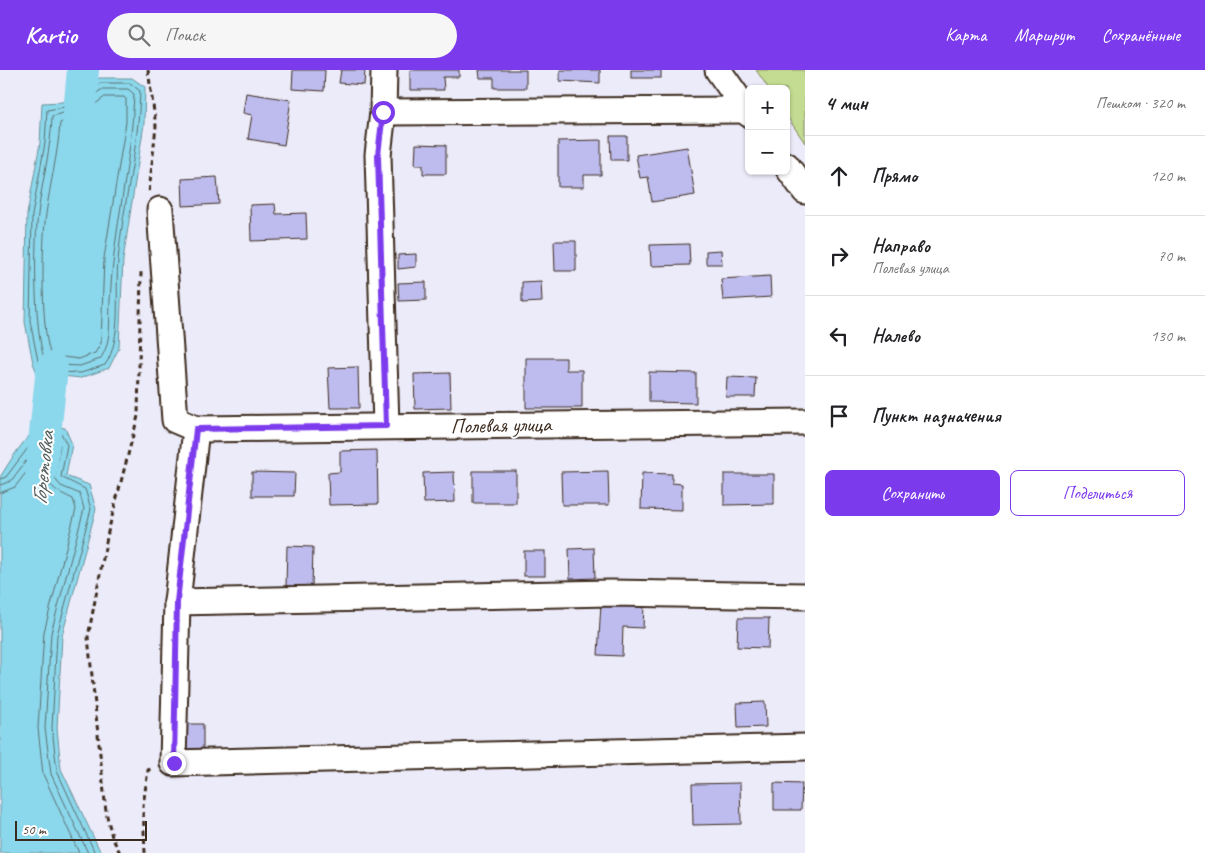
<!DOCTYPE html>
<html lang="ru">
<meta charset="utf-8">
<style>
body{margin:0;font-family:Caveat,sans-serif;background:#f6f6f6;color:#202124}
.controls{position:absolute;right:15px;top:15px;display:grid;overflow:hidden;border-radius:8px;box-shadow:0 1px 4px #0004}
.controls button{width:45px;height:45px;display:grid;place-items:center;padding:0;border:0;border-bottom:1px solid #e0e0e0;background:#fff;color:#202124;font:25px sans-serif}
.scale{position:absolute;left:15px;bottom:12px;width:132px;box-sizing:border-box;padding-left:5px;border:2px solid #3b2a1e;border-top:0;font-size:14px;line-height:18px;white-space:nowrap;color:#3b2a1e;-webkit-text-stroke:4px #fff;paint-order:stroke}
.stop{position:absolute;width:15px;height:15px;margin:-11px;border:4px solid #7c3aed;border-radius:50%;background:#fff}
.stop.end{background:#7c3aed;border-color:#fff;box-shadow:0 1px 5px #0008}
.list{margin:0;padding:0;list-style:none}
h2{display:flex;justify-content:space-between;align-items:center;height:65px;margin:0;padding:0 20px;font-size:21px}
h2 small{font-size:16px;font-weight:400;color:#757577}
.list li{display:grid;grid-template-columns:32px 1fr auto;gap:15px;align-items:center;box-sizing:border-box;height:80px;padding:0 20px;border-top:1px solid #e0e0e0}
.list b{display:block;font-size:19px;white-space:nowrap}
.list p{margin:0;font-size:16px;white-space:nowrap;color:#757577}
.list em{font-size:16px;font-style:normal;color:#757577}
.actions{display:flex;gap:10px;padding:15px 20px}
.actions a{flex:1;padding:11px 0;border:1px solid #7c3aed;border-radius:8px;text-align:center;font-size:18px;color:#7c3aed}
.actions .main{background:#7c3aed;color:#fff}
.icon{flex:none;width:28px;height:28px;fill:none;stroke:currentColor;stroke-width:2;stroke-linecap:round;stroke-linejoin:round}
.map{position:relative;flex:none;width:805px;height:783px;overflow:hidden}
header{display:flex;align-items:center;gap:30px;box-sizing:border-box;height:70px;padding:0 25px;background:#7c3aed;color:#fff}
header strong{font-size:24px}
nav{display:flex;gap:28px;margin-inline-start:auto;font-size:18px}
.search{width:350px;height:45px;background:#f6f6f6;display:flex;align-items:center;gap:12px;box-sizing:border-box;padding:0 18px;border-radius:28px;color:#757577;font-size:19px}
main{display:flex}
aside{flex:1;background:#fff}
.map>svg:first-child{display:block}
.green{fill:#c3dc92;stroke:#7f8358}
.water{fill:#8bd7eb;stroke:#6b9299}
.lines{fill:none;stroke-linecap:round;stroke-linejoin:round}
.shore{stroke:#5b6f70;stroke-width:1}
.river{stroke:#8bd7eb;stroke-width:32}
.building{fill:#bebcee;stroke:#3b2a1e}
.minor-casing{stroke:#3b2a1e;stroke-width:29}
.path{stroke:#3b2a1e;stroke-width:3;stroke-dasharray:5 4;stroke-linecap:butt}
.minor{stroke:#fff;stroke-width:25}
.route{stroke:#7c3aed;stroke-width:6}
.labels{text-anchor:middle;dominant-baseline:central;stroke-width:4;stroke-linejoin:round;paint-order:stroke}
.street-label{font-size:21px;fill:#3b2a1e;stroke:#fff}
.water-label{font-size:22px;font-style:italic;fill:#535e5c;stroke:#fff}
</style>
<header>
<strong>Kartio</strong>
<div class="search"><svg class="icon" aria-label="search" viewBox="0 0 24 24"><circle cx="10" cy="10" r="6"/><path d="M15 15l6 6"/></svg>Поиск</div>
<nav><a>Карта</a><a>Маршрут</a><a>Сохранённые</a></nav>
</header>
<main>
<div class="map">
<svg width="805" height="783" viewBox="0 0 805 783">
<rect width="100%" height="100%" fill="#ecebfa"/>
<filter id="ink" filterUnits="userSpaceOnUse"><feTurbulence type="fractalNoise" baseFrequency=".02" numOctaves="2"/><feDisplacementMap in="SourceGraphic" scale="10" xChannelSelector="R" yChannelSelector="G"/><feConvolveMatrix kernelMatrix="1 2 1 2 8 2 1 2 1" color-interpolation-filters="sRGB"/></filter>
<g filter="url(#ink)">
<path class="green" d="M756 0H805V73L786 45V19H769Z"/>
<g class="water">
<path d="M99 8H132L145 17 144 54 123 190 119 278 109 298 81 308 62 306C57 319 63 328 59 341L47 342 39 339 42 315 33 293 25 252 27 144 40 73 42 33 62 32Z"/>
<path d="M46 355 65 358 72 374 66 406 89 415 96 439 62 566 57 658 61 699 101 783H0V407C10 392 28 359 46 355Z"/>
</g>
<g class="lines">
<g class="shore">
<path d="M101 13H130L140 21C139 78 123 133 118 190 115 222 123 269 105 295L81 303 59 302 53 316 56 335 48 337 44 334 47 314 38 291 30 251 32 145 45 73 47 40 65 37Z"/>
<path d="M103 19H128L134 24C132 93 113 161 110 230 109 250 112 273 100 289L80 296 60 295 50 301C33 281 34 173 38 144 42 111 51 79 52 46L67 42Z"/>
<path d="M105 27H124L126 29V52L104 188 101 273 95 283 79 289 63 287 53 289C40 271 42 169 46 144 50 114 58 84 60 53L90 38Z"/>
<path d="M0 409 6 407 40 362 61 363 67 375 61 407 85 419 91 439 57 565 52 658 57 701 95 783"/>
<path d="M0 415 11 411 43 368H56L60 375 55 409 61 416 80 424 84 439 51 563 45 658 51 704 88 783"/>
<path d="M0 423 15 417 46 376 50 375 52 378C46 411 41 414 73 429L76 439 44 562 38 658 43 704 79 783"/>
</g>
<g class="river">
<path d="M77 65 83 0"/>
<path d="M41 401 52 298"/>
</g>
</g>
<g class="building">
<path d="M293 0H325L324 21 292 19Z"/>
<path d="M341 0H365L364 15 339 13Z"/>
<path d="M410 0H459V7H443L444 20H410Z"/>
<path d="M479 0H526V18H494V8H480Z"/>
<path d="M560 0H600V13L560 11Z"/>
<rect x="631" y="0" width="30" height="8"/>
<path d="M246 23 291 30 284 75 248 69 252 45 243 43Z"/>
<path d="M610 66H627V90H611Z"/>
<path d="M601 70V105H584V117H558V71Z"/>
<path d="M416 74 446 75V104H423V95H415Z"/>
<path d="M687 77 695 125 652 132 648 107 640 108 636 85Z"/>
<path d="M217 107 219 134 183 136 182 109Z"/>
<path d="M275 134 276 144 306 143 307 169 251 171 250 135Z"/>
<path d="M554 171H576V201H555Z"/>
<path d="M689 174 690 195 651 196 650 175Z"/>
<path d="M721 180 722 194H706V181Z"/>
<path d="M416 184V197L398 199V185Z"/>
<path d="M770 206 771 227 723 230 721 209Z"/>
<path d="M541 211 542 232 522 233V212Z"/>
<path d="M426 212V230L399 231 398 213Z"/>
<path d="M526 288H566V300H582V338H526Z"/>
<path d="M358 297 359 338H330L328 298Z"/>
<path d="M649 302 696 303V333L649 332Z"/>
<path d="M450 303 451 338 415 339 414 304Z"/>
<path d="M727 307 756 308 755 327H726Z"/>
<path d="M377 380 378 434 329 435 328 403 340 402V381Z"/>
<rect x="473" y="401" width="43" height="32"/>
<path d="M608 401 609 435H562L561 402Z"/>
<path d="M252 402 295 403 294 426H252Z"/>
<path d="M454 402 455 432 424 433 423 403Z"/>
<path d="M642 403 672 404V413L682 414V440L641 439Z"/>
<path d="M724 404H774V434L724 435Z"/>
<path d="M287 476 313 477 312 517 286 516Z"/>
<path d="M594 478 595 508 570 509 569 479Z"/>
<rect x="524" y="481" width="21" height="25"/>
<path d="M601 533 644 536 643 558 623 557 622 586 598 585Z"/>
<path d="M738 548H769L768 578 737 577Z"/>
<path d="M765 632 766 657 738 658 737 633Z"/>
<path d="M180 654H203V683L181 684Z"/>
<path d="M740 713 741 754 693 755 692 714Z"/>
<path d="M774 713 802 714 801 740H774Z"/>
</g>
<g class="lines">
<defs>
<g id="minor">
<path d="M384 0 383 42 378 85 386 356"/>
<path d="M718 0 749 44"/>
<path d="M383 42 746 40"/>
<path d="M786 95 805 121"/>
<path d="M160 140 175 350 196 359 177 532 173 693 805 677"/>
<path d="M196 359 805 352"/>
<path d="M177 532 610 523 805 526"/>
</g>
</defs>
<use href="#minor" class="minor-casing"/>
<g class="path">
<path d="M148 0 156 56 149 123"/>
<path d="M120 783 112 767 106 742 88 567 108 462 138 346 141 202"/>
<path d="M145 783 143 736 148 700 153 698"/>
</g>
<use href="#minor" class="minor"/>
</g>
</g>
<g class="lines" filter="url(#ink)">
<path class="route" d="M174 693 177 532 196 359 386 356 378 85 383 42"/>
</g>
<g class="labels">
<g class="street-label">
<text transform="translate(501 355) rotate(-1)">Полевая улица</text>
</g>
<g class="water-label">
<text transform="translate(43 398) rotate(-84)">Горетовка</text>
</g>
</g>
</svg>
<div class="controls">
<button>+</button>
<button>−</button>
</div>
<div class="scale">50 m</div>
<div class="stop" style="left:383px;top:42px"></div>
<div class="stop end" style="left:174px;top:693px"></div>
</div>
<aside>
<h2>4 мин<small>Пешком · 320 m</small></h2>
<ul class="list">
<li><svg class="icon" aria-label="ahead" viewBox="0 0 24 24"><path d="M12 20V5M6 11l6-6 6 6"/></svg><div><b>Прямо</b></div><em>120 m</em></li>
<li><svg class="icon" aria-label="right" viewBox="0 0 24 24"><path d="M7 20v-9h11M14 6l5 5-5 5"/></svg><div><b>Направо</b><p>Полевая улица</p></div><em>70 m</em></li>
<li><svg class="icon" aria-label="left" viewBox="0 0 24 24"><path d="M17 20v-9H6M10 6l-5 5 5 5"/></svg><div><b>Налево</b></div><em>130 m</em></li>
<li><svg class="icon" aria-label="arrive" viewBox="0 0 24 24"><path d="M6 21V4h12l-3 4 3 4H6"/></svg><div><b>Пункт назначения</b></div></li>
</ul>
<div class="actions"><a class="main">Сохранить</a><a>Поделиться</a></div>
</aside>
</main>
